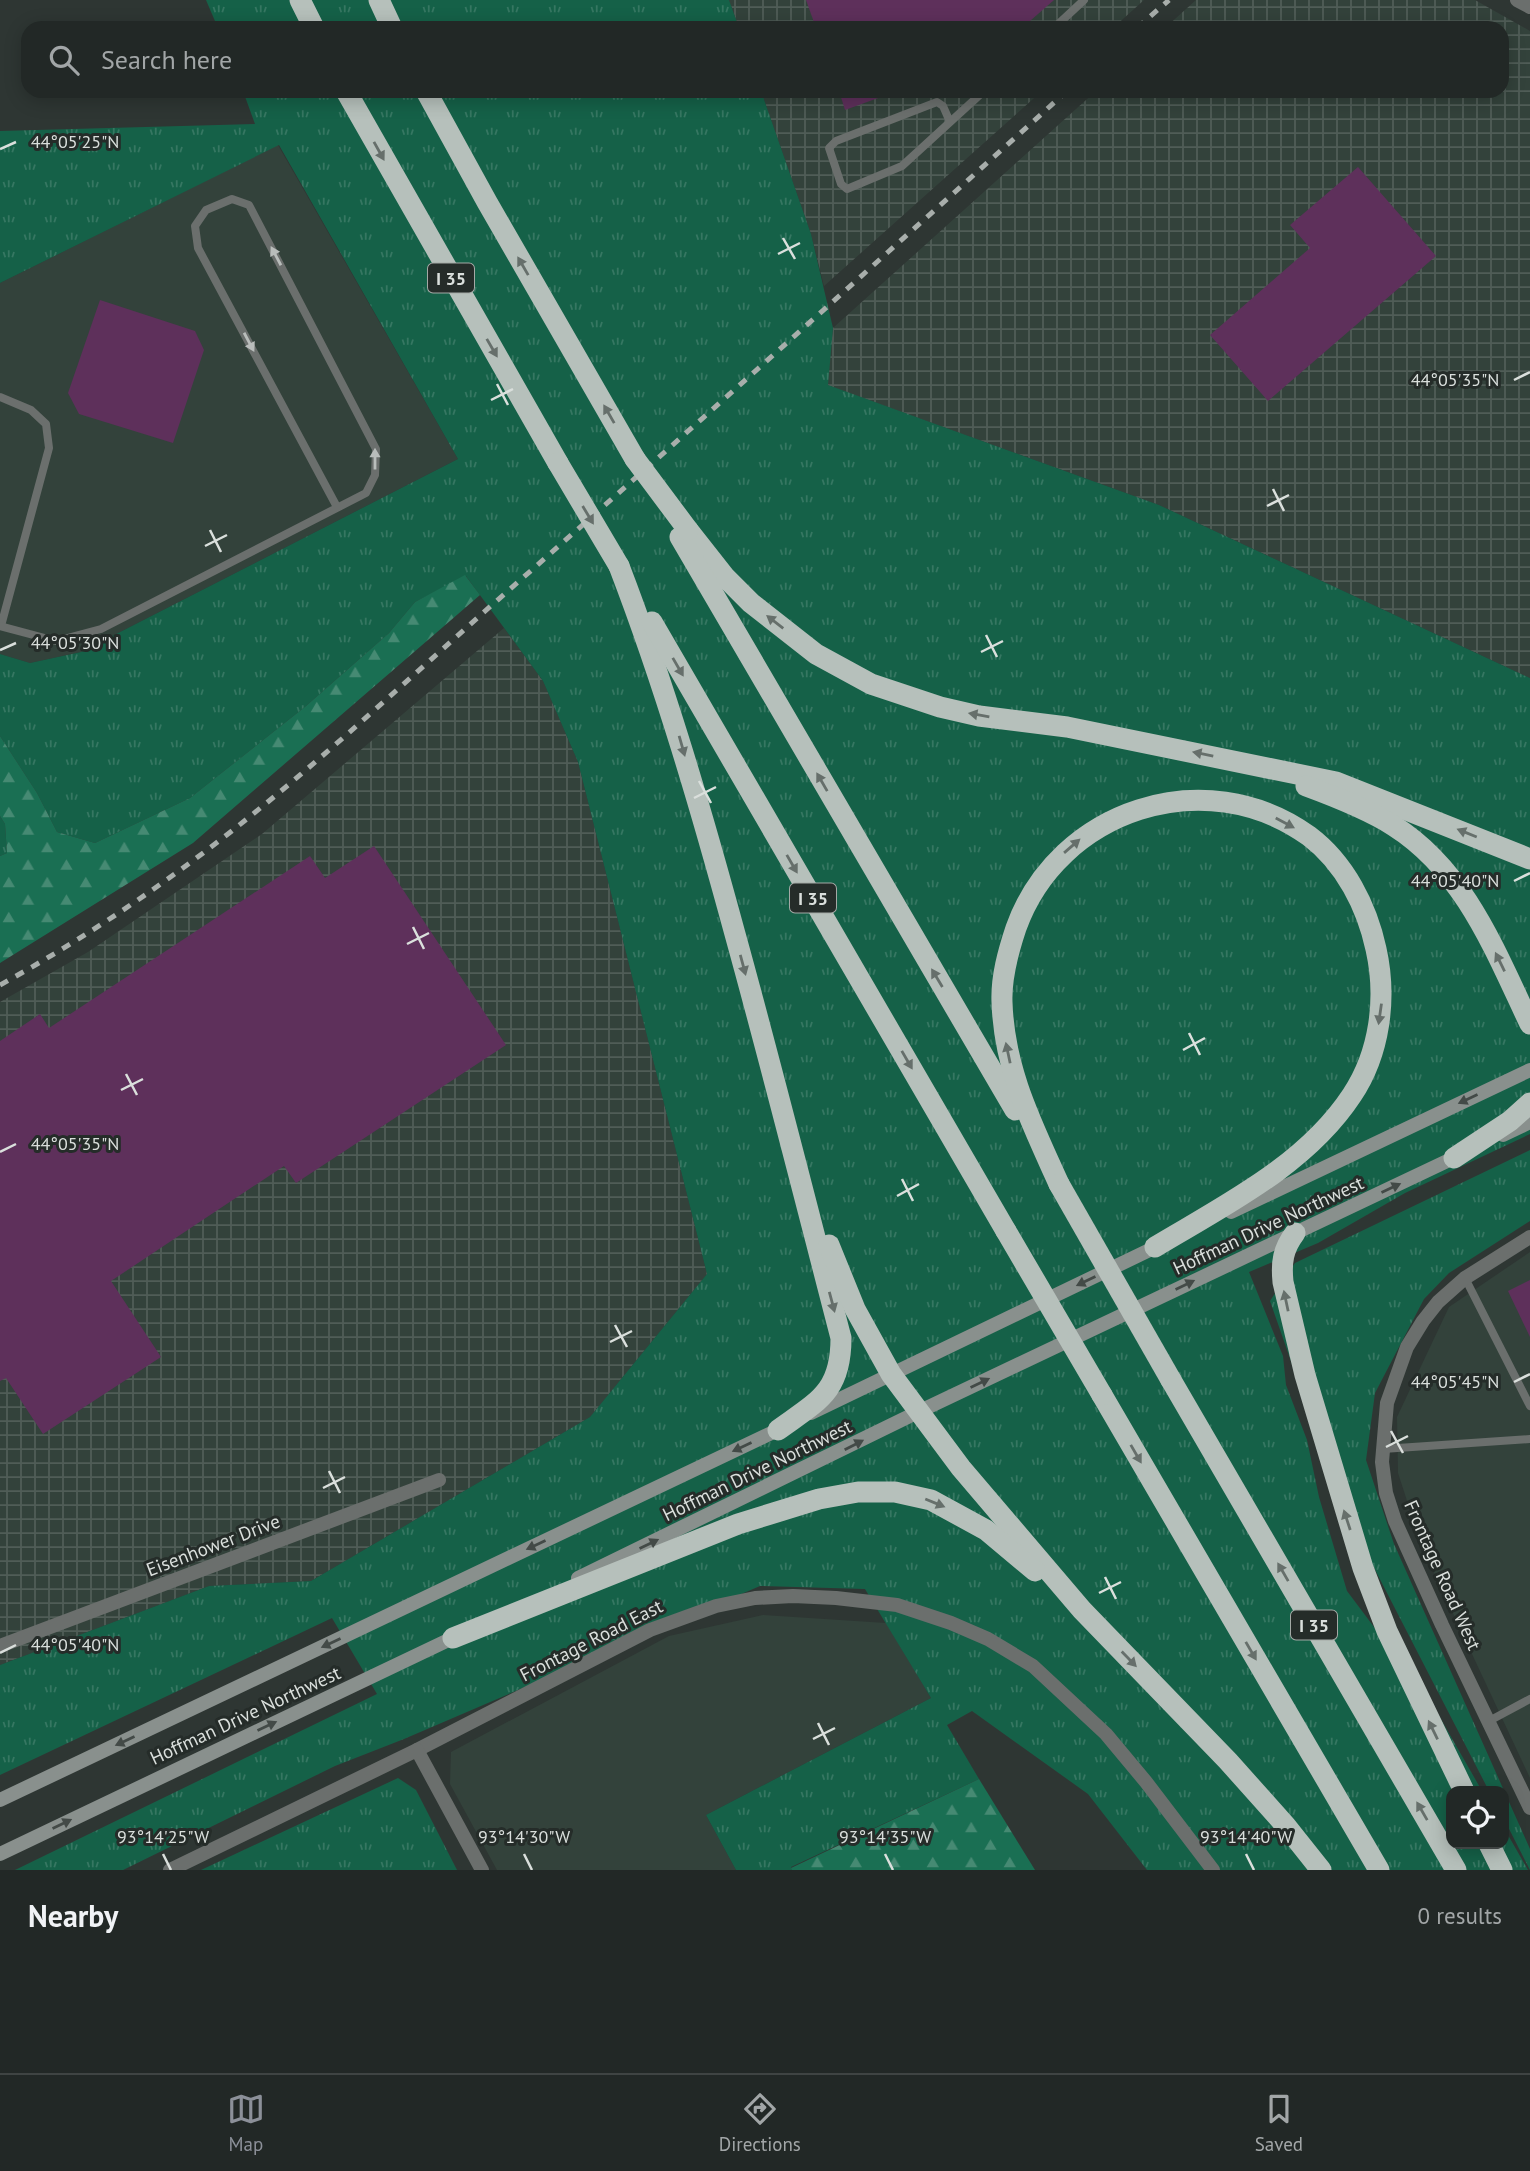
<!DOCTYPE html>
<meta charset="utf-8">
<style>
body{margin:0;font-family:"PT Sans",sans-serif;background:#2a302e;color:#f1f3f6}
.controls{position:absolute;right:21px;bottom:21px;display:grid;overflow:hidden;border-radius:14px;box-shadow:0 4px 18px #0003}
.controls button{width:63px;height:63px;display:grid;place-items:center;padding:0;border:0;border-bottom:2px solid #3f4443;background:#222826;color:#f1f3f6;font:35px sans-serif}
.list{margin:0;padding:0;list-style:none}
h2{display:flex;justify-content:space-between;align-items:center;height:91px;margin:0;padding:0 28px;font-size:30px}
h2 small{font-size:23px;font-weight:400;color:#a2a6a7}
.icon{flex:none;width:38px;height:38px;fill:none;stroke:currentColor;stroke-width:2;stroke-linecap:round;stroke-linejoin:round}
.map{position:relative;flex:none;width:1530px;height:1870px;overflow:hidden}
.search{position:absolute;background:#222826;box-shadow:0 4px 18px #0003;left:21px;right:21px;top:21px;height:77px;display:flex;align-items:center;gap:18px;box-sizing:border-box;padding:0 24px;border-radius:21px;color:#a2a6a7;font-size:26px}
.sheet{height:203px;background:#222826}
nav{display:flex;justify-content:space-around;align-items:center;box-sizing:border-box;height:98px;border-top:2px solid #3f4443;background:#222826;font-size:19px;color:#a2a6a7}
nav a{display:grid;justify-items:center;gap:4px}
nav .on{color:#8c9099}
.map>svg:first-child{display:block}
.built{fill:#33423b}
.industrial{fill:url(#industrial-grid)}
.grass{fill:url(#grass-tufts)}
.forest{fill:url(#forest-firs)}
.building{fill:#5e305b}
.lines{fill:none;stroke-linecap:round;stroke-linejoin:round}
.service{stroke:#6b6f6d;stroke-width:8}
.minor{stroke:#6b6f6d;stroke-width:14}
.tertiary{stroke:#6b6f6d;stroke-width:14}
.secondary{stroke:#89908d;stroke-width:14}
.motorway{stroke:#b6c0bb;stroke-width:21}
.rail{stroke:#a8aeab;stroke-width:5;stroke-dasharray:9 9;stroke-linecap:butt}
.motorway-bridge{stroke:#b6c0bb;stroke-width:21}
.oneway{fill:#666f6b}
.oneway2{fill:#b9bdbb}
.oneway3{fill:#434a47}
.ticks{fill:none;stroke:#dadfdc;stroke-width:2.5}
.labels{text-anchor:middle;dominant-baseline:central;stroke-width:6;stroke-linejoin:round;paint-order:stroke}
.shield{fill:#252c29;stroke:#a4a9a6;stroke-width:2}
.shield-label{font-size:18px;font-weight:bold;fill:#dadfdc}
.street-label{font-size:19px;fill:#dadfdc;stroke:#252c29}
.ticks-label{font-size:18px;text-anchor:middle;fill:#dadfdc;stroke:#252c29;stroke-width:6;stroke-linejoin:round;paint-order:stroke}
</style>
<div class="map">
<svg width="1530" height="1870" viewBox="0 0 1530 1870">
<defs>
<pattern id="industrial-grid" width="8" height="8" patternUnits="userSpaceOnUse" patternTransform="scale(1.75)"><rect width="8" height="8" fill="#33423b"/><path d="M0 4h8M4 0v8" fill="none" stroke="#505d57"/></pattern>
<pattern id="grass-tufts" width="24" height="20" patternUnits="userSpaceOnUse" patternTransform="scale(1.75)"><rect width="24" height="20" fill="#156148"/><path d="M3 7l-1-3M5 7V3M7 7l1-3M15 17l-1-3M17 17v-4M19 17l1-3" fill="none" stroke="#367762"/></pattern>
<pattern id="forest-firs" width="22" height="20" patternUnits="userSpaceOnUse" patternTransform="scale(1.75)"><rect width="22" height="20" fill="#1a6f53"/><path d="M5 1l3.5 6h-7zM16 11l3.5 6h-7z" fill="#468a73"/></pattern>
</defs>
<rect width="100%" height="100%" fill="#2e3633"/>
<g class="built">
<path d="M278 145 458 459 81 652 30 663 0 654V283Z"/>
<path d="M1530 1252V1778L1422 1547 1398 1473 1397 1417 1449 1307Z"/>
<path d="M763 1615 886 1623 931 1698 706 1815 736 1870H497L450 1784 451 1752 669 1636Z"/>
</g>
<g class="industrial">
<path d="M729 0H1144L1113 28H739Z"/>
<path d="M1196 0H1475L1530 31V678L1159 505 827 385 833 328 1096 91H1502V28H1165Z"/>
<path d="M761 91H1042L824 286 811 234Z"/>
<path d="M504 628 543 681 578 762 707 1274 590 1417 311 1581 209 1586 0 1665V1002L88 952 262 834Z"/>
</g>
<g class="grass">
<path d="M206 0H729L739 28H218Z"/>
<path d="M243 91H761L811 234 833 328 828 385 1159 505 1530 678V1134L1405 1193 1318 1243 1249 1272 1283 1356 1286 1385 1307 1440 1319 1497 1347 1591 1434 1707 1482 1791H1451V1844H1504V1828L1528 1870H1147L1088 1794 972 1711 947 1725 979 1779 791 1867 792 1870H736L706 1815 931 1698 865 1589 760 1586 404 1739 335 1766 123 1870H15L377 1694 332 1618 0 1775V1665L209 1586 311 1581 590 1417 707 1274 578 762 543 681 466 576 415 602 389 633 306 706 190 798 95 843 57 832 37 793 0 736V654L30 663 81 652 458 459 279 145 0 283V131L255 124Z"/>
<path d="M0 816 5 824 7 853 0 856Z"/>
<path d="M1530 1150V1221L1449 1273 1424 1299 1375 1393 1366 1460 1394 1544 1530 1849V1870L1504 1819V1791H1489L1368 1556 1316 1433 1270 1301 1295 1263Z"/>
<path d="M398 1778 416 1790 457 1870H201Z"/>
</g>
<g class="forest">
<path d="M465 575 480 595 193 843 0 963V856L7 853 5 824 0 816V736L37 793 57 832 95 843 190 798 306 706 389 633 415 602Z"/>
<path d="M979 1779 1035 1870H792L791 1868Z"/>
</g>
<g class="building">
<path d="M806 0H1054L1022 28H816Z"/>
<path d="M839 91H891L892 93 845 110Z"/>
<path d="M1358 167 1436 256 1268 401 1210 335 1310 248 1290 225Z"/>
<path d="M100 300 195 331 204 350 173 443 79 414 68 393Z"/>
<path d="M374 846 506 1045 296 1183 284 1166 111 1281 161 1357 43 1434 6 1378 0 1381V1041L40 1014 49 1028 310 856 325 878Z"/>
<path d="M1530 1280V1337L1508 1291Z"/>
</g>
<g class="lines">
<g class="service">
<path d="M1054 28 1084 0"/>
<path d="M950 122 943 106 937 102 836 141 829 148 841 184 847 189 902 166 984 91"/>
<path d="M0 397 31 410 46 424 49 448 1 626"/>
<path d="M0 626 56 641 101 629 366 493 375 475 376 449 249 205 232 199 206 210 195 226 198 248 337 507"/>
<path d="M1465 1278 1530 1406"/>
<path d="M1383 1449 1530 1439"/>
<path d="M1489 1721 1530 1699"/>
</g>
<g class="minor">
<path d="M0 1646 439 1480"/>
<path d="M417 1750 650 1630 716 1606 755 1598 793 1596 836 1598 897 1605 951 1623 988 1639 1033 1666 1106 1734 1146 1782 1213 1870"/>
</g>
<g class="tertiary">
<path d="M1517 0 1530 7"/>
<path d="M1530 1237 1465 1278 1438 1302 1423 1321 1407 1347 1387 1403 1382 1462 1386 1493 1395 1521 1442 1625 1530 1808"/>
<path d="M170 1870 417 1750 482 1870"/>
</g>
<g class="secondary">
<path d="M1503 1135 1530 1122"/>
<path d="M1231 1212 1530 1070"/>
<path d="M811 1413 1162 1244"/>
<path d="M578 1578 918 1412 1462 1154"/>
<path d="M0 1800 784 1427"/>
<path d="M0 1854 459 1635"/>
</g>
<g class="motorway">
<path d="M300 0 314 28"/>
<path d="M379 0 392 28"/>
<path d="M346 91 558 463"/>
<path d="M426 91 487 202 635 459"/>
<path d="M688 530 725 577 751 603 816 654 871 684 940 707 979 716 1067 727 1336 782 1530 859"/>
<path d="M680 537 1015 1110"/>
<path d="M619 566C665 686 701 809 735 934 772 1068 806 1203 841 1338 841 1392 818 1401 778 1430"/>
<path d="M652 622 1006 1231"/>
<path d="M1306 786C1336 797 1367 809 1394 826 1465 871 1495 951 1530 1024"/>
<path d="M1454 1158 1510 1121 1530 1103"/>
<path d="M1059 1184C1032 1124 1004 1070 1002 1002 1001 977 1008 952 1016 928 1058 810 1205 761 1309 836 1345 863 1367 907 1376 949 1387 998 1380 1053 1352 1095 1306 1165 1225 1205 1155 1247"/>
<path d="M1295 1233C1283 1249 1281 1262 1283 1282L1305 1375 1363 1568 1387 1631 1464 1791"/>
<path d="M829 1245 855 1309 891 1374 961 1468 1082 1610 1228 1761 1286 1826 1321 1870"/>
<path d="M1171 1380 1456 1870"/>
<path d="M1102 1395 1379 1870"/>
<path d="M453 1638 738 1524 819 1499 858 1492H895L931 1500 986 1530 1035 1571"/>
<path d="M1489 1844 1502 1870"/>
</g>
<g class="rail">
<path d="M1137 28 1169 0"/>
<path d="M0 985C82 940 159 888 233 830 323 759 407 680 492 605 685 435 876 263 1067 91"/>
</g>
<g class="motorway-bridge">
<path d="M635 459 688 530"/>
<path d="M558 463 619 566"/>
<path d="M1059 1184 1171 1380"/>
<path d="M1006 1231 1102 1395"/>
</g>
</g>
<defs><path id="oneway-solid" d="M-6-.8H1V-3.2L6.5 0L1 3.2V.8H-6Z" transform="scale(1.75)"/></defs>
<g class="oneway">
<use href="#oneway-solid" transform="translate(379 151) rotate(61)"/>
<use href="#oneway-solid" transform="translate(523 266) rotate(-120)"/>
<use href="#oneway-solid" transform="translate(492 348) rotate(60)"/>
<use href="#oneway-solid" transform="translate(609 414) rotate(-120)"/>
<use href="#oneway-solid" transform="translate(588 515) rotate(59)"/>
<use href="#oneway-solid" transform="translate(775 622) rotate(-142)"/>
<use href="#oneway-solid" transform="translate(678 667) rotate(60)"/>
<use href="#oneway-solid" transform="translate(979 715) rotate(-170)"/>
<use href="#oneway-solid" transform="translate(682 746) rotate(74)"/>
<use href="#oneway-solid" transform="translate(1203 754) rotate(-168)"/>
<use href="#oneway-solid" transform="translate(822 782) rotate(-120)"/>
<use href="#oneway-solid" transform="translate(1285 823) rotate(28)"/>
<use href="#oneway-solid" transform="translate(1467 833) rotate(-158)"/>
<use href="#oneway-solid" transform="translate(1072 846) rotate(-41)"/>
<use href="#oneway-solid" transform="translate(792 864) rotate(60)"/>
<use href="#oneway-solid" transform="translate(1500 962) rotate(-116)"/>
<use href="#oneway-solid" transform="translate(743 965) rotate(75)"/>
<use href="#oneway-solid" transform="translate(937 978) rotate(-121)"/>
<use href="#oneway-solid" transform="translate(1380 1014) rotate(98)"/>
<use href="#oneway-solid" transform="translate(1008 1053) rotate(-102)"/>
<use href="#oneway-solid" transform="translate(907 1060) rotate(60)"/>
<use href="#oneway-solid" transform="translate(1286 1301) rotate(-102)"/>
<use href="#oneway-solid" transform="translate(832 1302) rotate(75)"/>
<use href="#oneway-solid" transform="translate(1136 1454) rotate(60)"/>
<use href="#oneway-solid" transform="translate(935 1503) rotate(22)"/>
<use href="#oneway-solid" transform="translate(1347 1520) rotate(-108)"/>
<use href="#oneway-solid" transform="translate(1283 1572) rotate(-120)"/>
<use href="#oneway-solid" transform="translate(1251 1651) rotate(60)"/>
<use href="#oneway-solid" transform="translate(1129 1659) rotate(46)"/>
<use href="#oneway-solid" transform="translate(1433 1730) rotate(-116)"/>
<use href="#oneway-solid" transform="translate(1422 1811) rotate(-120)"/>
</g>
<g class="oneway2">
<use href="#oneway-solid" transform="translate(276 256) rotate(-118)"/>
<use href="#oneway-solid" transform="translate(249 342) rotate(62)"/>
<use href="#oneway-solid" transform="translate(375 459) rotate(-90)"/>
</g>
<g class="oneway3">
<use href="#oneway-solid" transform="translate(1468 1099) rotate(155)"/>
<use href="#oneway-solid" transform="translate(1391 1188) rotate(-25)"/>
<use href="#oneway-solid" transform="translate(1086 1281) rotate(154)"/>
<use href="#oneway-solid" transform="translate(1185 1285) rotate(-26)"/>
<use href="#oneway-solid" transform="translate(980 1383) rotate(-26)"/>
<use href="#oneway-solid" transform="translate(854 1445) rotate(-27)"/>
<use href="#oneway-solid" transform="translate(742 1447) rotate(155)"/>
<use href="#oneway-solid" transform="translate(649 1544) rotate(-26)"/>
<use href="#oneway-solid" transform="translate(536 1545) rotate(155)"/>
<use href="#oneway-solid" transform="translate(331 1643) rotate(155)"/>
<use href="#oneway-solid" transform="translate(267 1726) rotate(-25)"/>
<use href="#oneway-solid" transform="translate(125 1741) rotate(155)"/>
<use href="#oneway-solid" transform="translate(62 1824) rotate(-26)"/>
</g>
<path class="ticks" d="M0 149 16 142M783 238 795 259M778 254 800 243M1514 380 1530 372M497 384 508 405M491 400 513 389M1273 489 1284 511M1267 506 1289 495M210 530 221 552M205 546 227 535M986 635 997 657M0 650 16 643M981 652 1003 641M699 781 711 803M694 798 716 787M1514 881 1530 873M413 927 424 949M407 944 429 933M1189 1033 1200 1055M1183 1050 1205 1038M126 1074 137 1095M121 1090 143 1079M0 1152 16 1144M902 1179 913 1201M897 1196 919 1184M615 1325 627 1347M610 1342 632 1331M1514 1382 1530 1374M1391 1431 1403 1453M1386 1447 1408 1436M329 1471 340 1493M323 1488 345 1477M1105 1577 1116 1599M1099 1593 1121 1582M0 1653 16 1645M818 1723 829 1745M813 1739 835 1728M163 1854 171 1870M524 1854 532 1870M885 1854 893 1870M1246 1854 1254 1870"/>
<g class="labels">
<g class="shield">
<rect x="428" y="263.5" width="46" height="29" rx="5"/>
<rect x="790" y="883.5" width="46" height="29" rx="5"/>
<rect x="1291" y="1610.5" width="46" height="29" rx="5"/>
</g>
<g class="shield-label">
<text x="451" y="278">I 35</text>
<text x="813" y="898">I 35</text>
<text x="1314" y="1625">I 35</text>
</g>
<g class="street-label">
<text transform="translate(1268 1225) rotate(-25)">Hoffman Drive Northwest</text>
<text transform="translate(757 1470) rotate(-26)">Hoffman Drive Northwest</text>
<text transform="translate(213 1545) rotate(-21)">Eisenhower Drive</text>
<text transform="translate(1443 1575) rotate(66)">Frontage Road West</text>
<text transform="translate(591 1640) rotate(-27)">Frontage Road East</text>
<text transform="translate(245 1715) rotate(-25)">Hoffman Drive Northwest</text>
</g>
</g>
<g class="ticks-label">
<text x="75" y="148">44°05'25"N</text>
<text x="1455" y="386">44°05'35"N</text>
<text x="75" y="649">44°05'30"N</text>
<text x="1455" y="887">44°05'40"N</text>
<text x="75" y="1150">44°05'35"N</text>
<text x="1455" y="1388">44°05'45"N</text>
<text x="75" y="1651">44°05'40"N</text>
<text x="163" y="1843">93°14'25"W</text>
<text x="524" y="1843">93°14'30"W</text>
<text x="885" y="1843">93°14'35"W</text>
<text x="1246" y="1843">93°14'40"W</text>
</g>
</svg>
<div class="controls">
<button><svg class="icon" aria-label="locate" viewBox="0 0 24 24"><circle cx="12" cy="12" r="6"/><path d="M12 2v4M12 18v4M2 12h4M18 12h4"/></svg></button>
</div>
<div class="search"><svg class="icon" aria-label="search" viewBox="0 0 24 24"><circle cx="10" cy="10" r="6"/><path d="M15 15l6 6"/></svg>Search here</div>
</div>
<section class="sheet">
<h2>Nearby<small>0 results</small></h2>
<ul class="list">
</ul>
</section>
<nav>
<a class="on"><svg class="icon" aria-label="map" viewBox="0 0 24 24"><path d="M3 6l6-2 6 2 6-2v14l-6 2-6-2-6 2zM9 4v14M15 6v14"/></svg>Map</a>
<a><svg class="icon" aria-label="directions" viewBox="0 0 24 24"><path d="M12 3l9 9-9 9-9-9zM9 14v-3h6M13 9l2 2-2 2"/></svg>Directions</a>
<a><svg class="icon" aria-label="saved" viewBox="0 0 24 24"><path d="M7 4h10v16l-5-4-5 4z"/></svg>Saved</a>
</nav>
